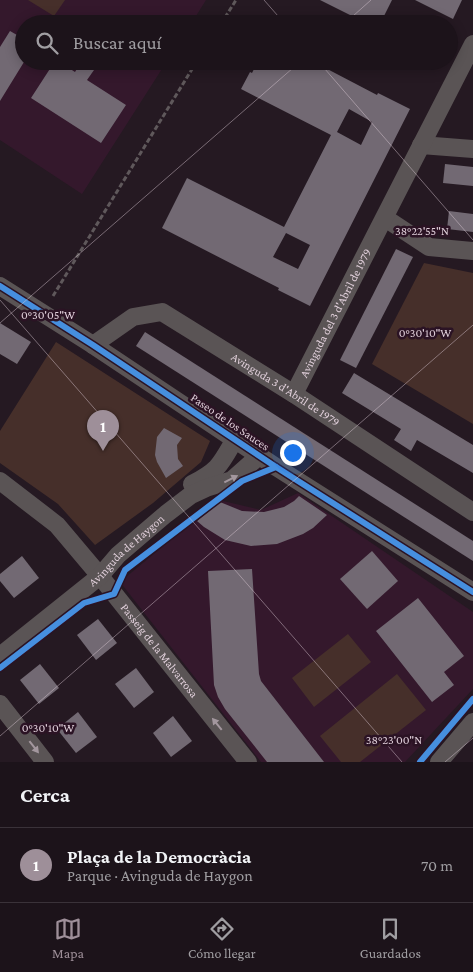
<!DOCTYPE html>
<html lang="es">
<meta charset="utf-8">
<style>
body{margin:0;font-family:"Crimson Pro",serif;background:#292027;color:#f1f3f6}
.you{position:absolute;left:292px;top:452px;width:18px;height:18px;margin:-12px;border:4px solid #fff;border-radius:50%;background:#1a73e8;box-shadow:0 0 0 8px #1a73e833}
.badge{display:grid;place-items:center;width:32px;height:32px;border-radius:50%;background:#9e8f99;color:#fff;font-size:16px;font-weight:700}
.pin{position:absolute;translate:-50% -41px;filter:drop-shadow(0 1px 2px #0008)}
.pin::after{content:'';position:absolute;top:26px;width:18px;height:15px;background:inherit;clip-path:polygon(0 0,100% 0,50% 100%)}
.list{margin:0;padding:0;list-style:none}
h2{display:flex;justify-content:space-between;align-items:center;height:65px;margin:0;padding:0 20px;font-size:21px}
h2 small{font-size:16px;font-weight:400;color:#a09ea2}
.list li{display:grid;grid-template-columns:32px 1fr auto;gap:15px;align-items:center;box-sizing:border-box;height:75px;padding:0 20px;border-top:1px solid #3a3239}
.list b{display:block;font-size:19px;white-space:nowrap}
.list p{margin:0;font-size:16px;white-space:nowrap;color:#a09ea2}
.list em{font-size:16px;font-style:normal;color:#a09ea2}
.icon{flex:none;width:28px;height:28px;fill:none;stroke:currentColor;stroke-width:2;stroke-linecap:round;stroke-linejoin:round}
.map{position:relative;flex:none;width:473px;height:762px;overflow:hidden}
.search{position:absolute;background:#1c131a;box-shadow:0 2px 12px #0003;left:15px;right:15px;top:15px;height:55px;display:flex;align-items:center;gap:12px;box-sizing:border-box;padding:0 18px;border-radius:28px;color:#a09ea2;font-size:19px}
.sheet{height:140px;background:#1c131a}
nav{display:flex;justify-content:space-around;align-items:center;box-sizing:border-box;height:70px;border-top:1px solid #3a3239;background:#1c131a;font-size:14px;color:#a09ea2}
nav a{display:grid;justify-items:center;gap:2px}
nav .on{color:#9e8f99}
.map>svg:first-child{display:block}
.built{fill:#34182c}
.green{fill:#462f2a}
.building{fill:#726973;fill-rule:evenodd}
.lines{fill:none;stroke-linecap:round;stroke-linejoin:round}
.path{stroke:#5f585b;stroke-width:3;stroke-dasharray:5 2.5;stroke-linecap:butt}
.minor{stroke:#5a5455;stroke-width:18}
.cycleway-casing{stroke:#2b1324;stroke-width:9}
.cycleway{stroke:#468fdf;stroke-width:6}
.oneway{fill:#a3979e}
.ticks{fill:none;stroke:#dfced9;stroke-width:1;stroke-opacity:0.45}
.labels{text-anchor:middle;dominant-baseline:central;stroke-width:5;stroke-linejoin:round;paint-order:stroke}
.street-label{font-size:12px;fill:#dfced9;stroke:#2b1324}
.ticks-label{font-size:12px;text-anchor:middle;fill:#dfced9;stroke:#2b1324;stroke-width:5;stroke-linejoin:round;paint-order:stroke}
</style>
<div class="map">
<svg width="473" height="762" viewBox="0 0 473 762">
<rect width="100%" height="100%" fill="#251922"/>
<g class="built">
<path d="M0 0H206L191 24H24V61H167L82 194 0 140Z"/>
<path d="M298 493 473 612V689L405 762H261L120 582 219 500 261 510Z"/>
</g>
<g class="green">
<path d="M28 0H65L54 16Z"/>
<path d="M424 263 473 273V424L372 364Z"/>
<path d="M56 342 210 441 201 462 153 503 95 545 58 504 0 463V431Z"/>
<path d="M348 634 371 662 314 707 292 678Z"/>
<path d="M397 674 426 710 360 762H341L320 736Z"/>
</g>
<g class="building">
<path d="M320 0H392L380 24H368Z"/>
<path d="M415 0H462L453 19Z"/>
<path d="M10 31 24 39 17 50 24 54V62L0 101V47Z"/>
<path d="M55 61H58L75 72 81 62 94 70 87 80 126 105 101 143 31 98Z"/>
<path d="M258 61H312L377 95 378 93 410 109 310 306 278 290 279 288 162 228 187 178 284 227 331 135 241 89 250 72 252 73ZM349 109 372 122 361 145 337 132ZM286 233 310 245 298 269 273 257Z"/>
<path d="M445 164 473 167V186L443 183Z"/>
<path d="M449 211 473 214V232L447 229Z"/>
<path d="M396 249 413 257 356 368 340 360Z"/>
<path d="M0 323 31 342 17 364 0 354Z"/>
<path d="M145 332 473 541V561L136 346Z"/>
<path d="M354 373 473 445V473L417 440 411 451 394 440 401 429 342 393Z"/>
<path d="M164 428 182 438 177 445 178 459 183 466 166 478 157 462 155 455 157 437Z"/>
<path d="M299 496 327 515 313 528 303 534 277 544 251 546 225 540 204 527 197 521 220 502 242 511 264 512 284 507 294 501Z"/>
<path d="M372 551 398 581 367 609 340 579Z"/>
<path d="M22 556 39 578 14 598 0 581V574Z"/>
<path d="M252 569 259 674 261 681 324 762H267L225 709 218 697 214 685 208 571Z"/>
<path d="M418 598 464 656 444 672 454 685 432 702 376 631Z"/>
<path d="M98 619 117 643 96 660 77 635Z"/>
<path d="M40 664 59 688 39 704 20 680Z"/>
<path d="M136 668 154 692 134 708 115 684Z"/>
<path d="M78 712 97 737 76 753 57 729Z"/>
<path d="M173 716 192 741 171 757 153 733Z"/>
</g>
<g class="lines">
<g class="path">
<path d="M221 24 236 0"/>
<path d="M53 296 197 61"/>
</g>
<g class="minor">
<path d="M421 145 473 149"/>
<path d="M385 218 429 247 473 251"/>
<path d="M0 286 93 345 276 467 473 592"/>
<path id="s1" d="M93 345 133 317 162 312 294 394 473 512"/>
<path id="s2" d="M294 394 473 44"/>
<path id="s3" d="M0 481 57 525 100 576 248 762"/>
<path d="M192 484C219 470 220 465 235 439"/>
<path id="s4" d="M0 656 100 576 118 555 166 514 191 495 206 488 232 480 259 456"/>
<path d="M0 704 45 762"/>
<path d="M439 762 473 722"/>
</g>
<defs>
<g id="cycleway">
<path d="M0 286 93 345 276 467 473 592"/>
<path d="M0 668 84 603 114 594 125 570 242 481 276 467"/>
<path d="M420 762 473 699"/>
</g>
</defs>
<use href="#cycleway" class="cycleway-casing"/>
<use href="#cycleway" class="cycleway"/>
</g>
<defs><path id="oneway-solid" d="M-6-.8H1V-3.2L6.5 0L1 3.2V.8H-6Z" transform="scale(1.25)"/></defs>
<g class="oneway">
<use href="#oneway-solid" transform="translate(231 479) rotate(-27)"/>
<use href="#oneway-solid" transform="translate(217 724) rotate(-129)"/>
<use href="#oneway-solid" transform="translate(34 747) rotate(52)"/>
</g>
<path class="ticks" d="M264 0 285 24M344 24 371 0M318 61 473 240M0 300 402 762M0 323 301 61M0 736 473 325M445 762 473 738"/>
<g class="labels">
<g class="street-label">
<text stroke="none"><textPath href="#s2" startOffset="91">Avinguda del 3 d'Abril de 1979</textPath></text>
<text stroke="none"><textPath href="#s1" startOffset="224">Avinguda 3 d'Abril de 1979</textPath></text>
<text transform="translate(230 422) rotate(34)">Paseo de los Sauces</text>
<text stroke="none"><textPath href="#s4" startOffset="165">Avinguda de Haygon</textPath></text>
<text stroke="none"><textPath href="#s3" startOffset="234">Passeig de la Malvarrosa</textPath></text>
</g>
</g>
<g class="ticks-label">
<text x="422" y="235">38°22'55"N</text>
<text x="48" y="319">0°30'05"W</text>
<text x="425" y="337">0°30'10"W</text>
<text x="48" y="732">0°30'10"W</text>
<text x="394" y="744">38°23'00"N</text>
</g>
</svg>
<div class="you"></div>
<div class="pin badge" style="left:103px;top:451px">1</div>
<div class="search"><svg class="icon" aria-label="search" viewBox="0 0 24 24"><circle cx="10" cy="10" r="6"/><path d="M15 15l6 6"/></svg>Buscar aquí</div>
</div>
<section class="sheet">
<h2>Cerca<small></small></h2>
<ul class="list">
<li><span class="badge">1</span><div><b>Plaça de la Democràcia</b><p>Parque · Avinguda de Haygon</p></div><em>70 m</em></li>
</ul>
</section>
<nav>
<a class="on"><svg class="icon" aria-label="map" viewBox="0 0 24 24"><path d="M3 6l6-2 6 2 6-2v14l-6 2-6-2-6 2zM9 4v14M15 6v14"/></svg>Mapa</a>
<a><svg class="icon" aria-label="directions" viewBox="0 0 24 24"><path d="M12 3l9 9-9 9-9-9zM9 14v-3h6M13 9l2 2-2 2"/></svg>Cómo llegar</a>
<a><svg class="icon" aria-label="saved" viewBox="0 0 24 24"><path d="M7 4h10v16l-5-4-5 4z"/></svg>Guardados</a>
</nav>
